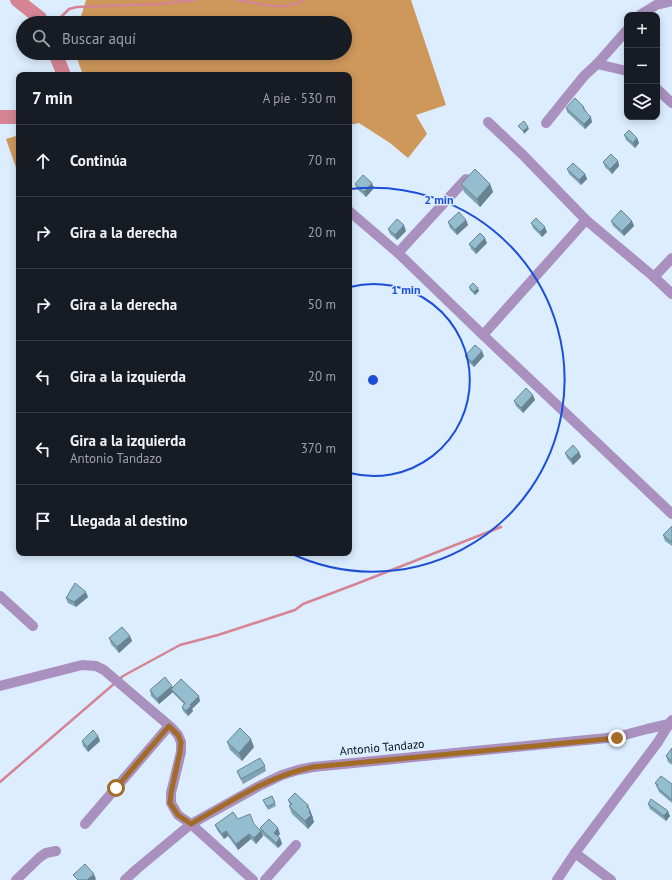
<!DOCTYPE html>
<html lang="es">
<meta charset="utf-8">
<style>
body{margin:0;font-family:"PT Sans",sans-serif;background:#20242c;color:#f1f3f6}
.controls{position:absolute;right:12px;top:12px;display:grid;overflow:hidden;border-radius:8px;box-shadow:0 2px 10px #0003}
.controls button{width:36px;height:36px;display:grid;place-items:center;padding:0;border:0;border-bottom:1px solid #363941;background:#171b24;color:#f1f3f6;font:20px sans-serif}
.stop{position:absolute;width:12px;height:12px;margin:-9px;border:3px solid #a26b26;border-radius:50%;background:#fff}
.stop.end{background:#a26b26;border-color:#fff;box-shadow:0 1px 4px #0008}
.list{margin:0;padding:0;list-style:none}
h2{display:flex;justify-content:space-between;align-items:center;height:52px;margin:0;padding:0 16px;font-size:17px}
h2 small{font-size:13px;font-weight:400;color:#9ea1a6}
.list li{display:grid;grid-template-columns:26px 1fr auto;gap:12px;align-items:center;box-sizing:border-box;height:72px;padding:0 16px;border-top:1px solid #363941}
.list b{display:block;font-size:15px;white-space:nowrap}
.list p{margin:0;font-size:13px;white-space:nowrap;color:#9ea1a6}
.list em{font-size:13px;font-style:normal;color:#9ea1a6}
.icon{flex:none;width:22px;height:22px;fill:none;stroke:currentColor;stroke-width:2;stroke-linecap:round;stroke-linejoin:round}
.map{position:relative;flex:none;width:672px;height:880px;overflow:hidden}
.search{position:absolute;background:#171b24;box-shadow:0 2px 10px #0003;left:16px;top:16px;width:336px;height:44px;display:flex;align-items:center;gap:10px;box-sizing:border-box;padding:0 14px;border-radius:22px;color:#9ea1a6;font-size:15px}
.panel{position:absolute;background:#171b24;box-shadow:0 2px 10px #0003;left:16px;top:72px;width:336px;height:484px;border-radius:8px}
.map>svg:first-child{display:block}
.forest{fill:#ce985b}
.lines{fill:none;stroke-linecap:round;stroke-linejoin:round}
.stream{stroke:#d68493;stroke-width:2.5}
.river{stroke:#d68493;stroke-width:14}
.minor{stroke:#a990bf;stroke-width:10}
.wall{fill:#7fa3b3}
.shaded-wall{fill:#688492}
.building{fill:#94bdd0;stroke:#688492}
.route{stroke:#a26b26;stroke-width:5}
.ring{fill:none;stroke:#1d4ed8;stroke-width:2}
.labels{text-anchor:middle;dominant-baseline:central;stroke-width:3;stroke-linejoin:round;paint-order:stroke}
.street-label{font-size:12px;fill:#07121b;stroke:#dbedff}
.centre{fill:#1d4ed8;stroke:#dbedff;stroke-width:2}
.ring-label{font-size:12px;text-anchor:middle;font-weight:bold;fill:#1d4ed8;stroke:#dbedff;stroke-width:3;stroke-linejoin:round;paint-order:stroke}
</style>
<div class="map">
<svg width="672" height="880" viewBox="0 0 672 880">
<rect width="100%" height="100%" fill="#dbedff"/>
<g class="forest">
<path d="M86 0H411L446 105 416 115 427 134 408 158 390 143 359 123 349 125V75H83L75 53H345V23H79Z"/>
<path d="M19 135V176L6 139Z"/>
</g>
<g class="lines">
<g class="stream">
<path d="M236 0C258 2 283 13 303 0"/>
<path d="M55 23 69 9 77 7 159 4 196 0"/>
<path d="M119 680 123 676 180 645 218 635 295 610 303 604 356 584 501 527"/>
<path d="M0 782 115 683"/>
</g>
<g class="river">
<path d="M17 0 40 18 42 23"/>
<path d="M55 53 64 75"/>
<path d="M0 117H19"/>
</g>
<g class="minor">
<path d="M640 15 656 5 672 1"/>
<path d="M597 64 627 30"/>
<path d="M657 89 672 103"/>
<path d="M488 122 523 155 586 220 654 277 672 294"/>
<path d="M546 123 584 76 597 64 627 71"/>
<path d="M466 179 398 253 483 335 672 514"/>
<path d="M349 211 398 253"/>
<path d="M654 277 672 258"/>
<path d="M483 335 586 220"/>
<path d="M0 596 33 626"/>
<path d="M0 686 82 665 96 666 104 670 172 728 178 735 181 742V752L171 793V803L178 815 191 824 253 880"/>
<path d="M85 824 169 726"/>
<path d="M575 853 611 880"/>
<path d="M16 880 40 857 46 853 56 851"/>
<path d="M125 880 138 868 191 824 261 785 282 775 298 770 313 767 617 737 647 729 669 724 672 720"/>
<path d="M265 880 296 845"/>
<path d="M557 880 575 853 658 742 669 724H672"/>
</g>
</g>
<g class="wall">
<path d="M584 107 586 111 592 122 585 129 567 112 566 108Z"/>
<path d="M624 135 637 138 639 143 635 148 626 140Z"/>
<path d="M618 161 619 166 612 174 605 167 603 162Z"/>
<path d="M567 169 585 174 587 179 581 185 569 174Z"/>
<path d="M355 184 374 188 366 197 357 189Z"/>
<path d="M461 184H490L493 192 480 207 464 192Z"/>
<path d="M466 220 468 225 457 235 450 228 448 222Z"/>
<path d="M611 221H632L634 226 624 236 613 226Z"/>
<path d="M531 223 547 232 542 237 533 228Z"/>
<path d="M388 229 406 231 397 240 390 234Z"/>
<path d="M487 243 476 254 471 249 469 244Z"/>
<path d="M469 287 479 291 475 295 470 290Z"/>
<path d="M465 356H484L474 367 467 361Z"/>
<path d="M535 400 523 413 516 406 514 401Z"/>
<path d="M579 452 581 457 573 465 567 458 565 453Z"/>
<path d="M672 526V546L665 541 663 535Z"/>
<path d="M88 597 76 607 68 603 66 598Z"/>
<path d="M130 636 132 641 119 653 111 644 109 638Z"/>
<path d="M172 686V687L200 701 192 709 193 711 188 716 183 711 182 707 184 704 173 693V692L159 704 151 696 150 690Z"/>
<path d="M98 736 100 741 88 752 83 746 82 741Z"/>
<path d="M227 742 254 747 242 761 230 750Z"/>
<path d="M672 748V765L668 762 666 756Z"/>
<path d="M265 766 266 771 243 784 239 776 237 771Z"/>
<path d="M655 783 672 784V803L659 792Z"/>
<path d="M272 796 276 806 268 810 263 800Z"/>
<path d="M288 800 308 805 313 818V819L314 822 308 829 292 814 289 806 290 805Z"/>
<path d="M648 804 670 816 666 821 650 809Z"/>
<path d="M238 819 254 824 261 831 263 836 256 844 251 839 238 850 228 836 224 839 217 830 215 825Z"/>
<path d="M260 828 280 834 278 836 280 838 282 844 278 848 262 834Z"/>
</g>
<g class="shaded-wall">
<path d="M591 117 592 122 585 129 584 124Z"/>
<path d="M528 127 529 129 524 134 523 131Z"/>
<path d="M637 138 639 143 635 148 633 143Z"/>
<path d="M618 161 619 166 612 174 610 169Z"/>
<path d="M585 174 587 179 581 185 579 180Z"/>
<path d="M372 183 374 188 366 197 364 192Z"/>
<path d="M490 184 493 192 480 207 477 199Z"/>
<path d="M466 220 468 225 457 235 455 230Z"/>
<path d="M632 221 634 226 624 236 622 231Z"/>
<path d="M404 225 406 231 397 240 395 235Z"/>
<path d="M545 227 547 232 542 237 540 232Z"/>
<path d="M485 238 487 243 476 254 475 249Z"/>
<path d="M478 288 479 291 475 295 474 292Z"/>
<path d="M482 351 484 356 474 367 472 362Z"/>
<path d="M533 395 535 400 523 413 521 408Z"/>
<path d="M579 452 581 457 573 465 571 459Z"/>
<path d="M86 592 88 597 76 607 74 602Z"/>
<path d="M130 636 132 641 119 653 117 647Z"/>
<path d="M172 686 174 691 171 689 173 692 159 704 157 699Z"/>
<path d="M199 696 200 701 192 709 193 711 188 716 186 711 190 705Z"/>
<path d="M98 736 100 741 88 752 87 747Z"/>
<path d="M251 739 254 747 242 761 239 753Z"/>
<path d="M308 805 310 811V810L313 818V819L314 822 308 829 305 821 307 807Z"/>
<path d="M668 811 670 816 666 821 664 816Z"/>
<path d="M278 828 280 834 276 838 274 833Z"/>
<path d="M226 831 228 836 224 839 222 834Z"/>
<path d="M261 831 263 836 256 844 254 838Z"/>
<path d="M249 834 251 839 238 850 236 844Z"/>
<path d="M280 838 282 844 278 848 276 843Z"/>
<path d="M94 874 96 879 95 880H87Z"/>
</g>
<g class="building">
<path d="M575 98 584 107 583 108 587 113 591 117 584 124 566 108Z"/>
<path d="M524 121 528 127 523 131 518 126Z"/>
<path d="M629 130 637 138 633 143 624 135Z"/>
<path d="M611 154 618 161 610 169 603 162Z"/>
<path d="M573 163 585 174 579 180 567 169Z"/>
<path d="M475 169 490 184 477 199 461 184Z"/>
<path d="M363 175 372 183 364 192 355 184Z"/>
<path d="M621 210 632 221 622 231 611 221Z"/>
<path d="M459 212 466 220 455 230 448 222Z"/>
<path d="M536 218 545 227 540 232 531 223Z"/>
<path d="M397 219 404 225 395 235 388 229Z"/>
<path d="M480 233 485 238 475 249 469 244Z"/>
<path d="M473 283 478 288 474 292 469 287Z"/>
<path d="M475 345 482 351 472 362 465 356Z"/>
<path d="M526 388 533 395 521 408 514 401Z"/>
<path d="M573 445 579 452 571 459 565 453Z"/>
<path d="M672 526V542L663 535Z"/>
<path d="M75 583 86 592 74 602 66 598Z"/>
<path d="M122 627 130 636 117 647 109 638Z"/>
<path d="M165 677 172 686 157 699 150 690Z"/>
<path d="M181 679 199 696 190 705 191 706 186 711 182 707 185 703 171 689Z"/>
<path d="M240 728 251 739 239 753 227 742Z"/>
<path d="M93 730 98 736 87 747 82 741Z"/>
<path d="M672 748V761L666 756Z"/>
<path d="M260 758 265 766 241 779 237 771Z"/>
<path d="M661 776 672 784V800L657 787 658 785 655 783Z"/>
<path d="M295 793 308 805 307 807 310 810 309 812 311 815 305 821 289 806 292 804 288 800Z"/>
<path d="M272 796 275 803 267 807 263 800Z"/>
<path d="M651 799 668 811 664 816 648 804Z"/>
<path d="M233 812 238 819 250 814 254 824 261 831 254 838 249 834 236 844 226 831 222 834 215 825Z"/>
<path d="M269 819 278 828 274 833 280 838 276 843 260 828Z"/>
<path d="M85 864 94 874 87 880H78L73 875Z"/>
</g>
<g class="lines">
<path class="route" d="M116 788 169 726 178 735 181 742 180 752 171 793 170 803 178 815 191 824C230 802 268 776 313 767L617 738"/>
</g>
<g class="ring">
<path d="M350 287A96 96 0 1 1 350 473"/>
<path d="M350 189A192 192 0 1 1 290 553"/>
</g>
<g class="labels">
<g class="street-label">
<text transform="translate(382 747) rotate(-5)">Antonio Tandazo</text>
</g>
</g>
<circle cx="373" cy="380" r="6" class="centre"/>
<g class="ring-label">
<text x="439" y="204">2 min</text>
<text x="406" y="294">1 min</text>
</g>
</svg>
<div class="controls">
<button>+</button>
<button>−</button>
<button><svg class="icon" aria-label="layers" viewBox="0 0 24 24"><path d="M12 4l9 5-9 5-9-5zM3 14l9 5 9-5"/></svg></button>
</div>
<div class="stop" style="left:116px;top:788px"></div>
<div class="stop end" style="left:617px;top:738px"></div>
<div class="search"><svg class="icon" aria-label="search" viewBox="0 0 24 24"><circle cx="10" cy="10" r="6"/><path d="M15 15l6 6"/></svg>Buscar aquí</div>
<section class="panel">
<h2>7 min<small>A pie · 530 m</small></h2>
<ul class="list">
<li><svg class="icon" aria-label="ahead" viewBox="0 0 24 24"><path d="M12 20V5M6 11l6-6 6 6"/></svg><div><b>Continúa</b></div><em>70 m</em></li>
<li><svg class="icon" aria-label="right" viewBox="0 0 24 24"><path d="M7 20v-9h11M14 6l5 5-5 5"/></svg><div><b>Gira a la derecha</b></div><em>20 m</em></li>
<li><svg class="icon" aria-label="right" viewBox="0 0 24 24"><path d="M7 20v-9h11M14 6l5 5-5 5"/></svg><div><b>Gira a la derecha</b></div><em>50 m</em></li>
<li><svg class="icon" aria-label="left" viewBox="0 0 24 24"><path d="M17 20v-9H6M10 6l-5 5 5 5"/></svg><div><b>Gira a la izquierda</b></div><em>20 m</em></li>
<li><svg class="icon" aria-label="left" viewBox="0 0 24 24"><path d="M17 20v-9H6M10 6l-5 5 5 5"/></svg><div><b>Gira a la izquierda</b><p>Antonio Tandazo</p></div><em>370 m</em></li>
<li><svg class="icon" aria-label="arrive" viewBox="0 0 24 24"><path d="M6 21V4h12l-3 4 3 4H6"/></svg><div><b>Llegada al destino</b></div></li>
</ul>
</section>
</div>
